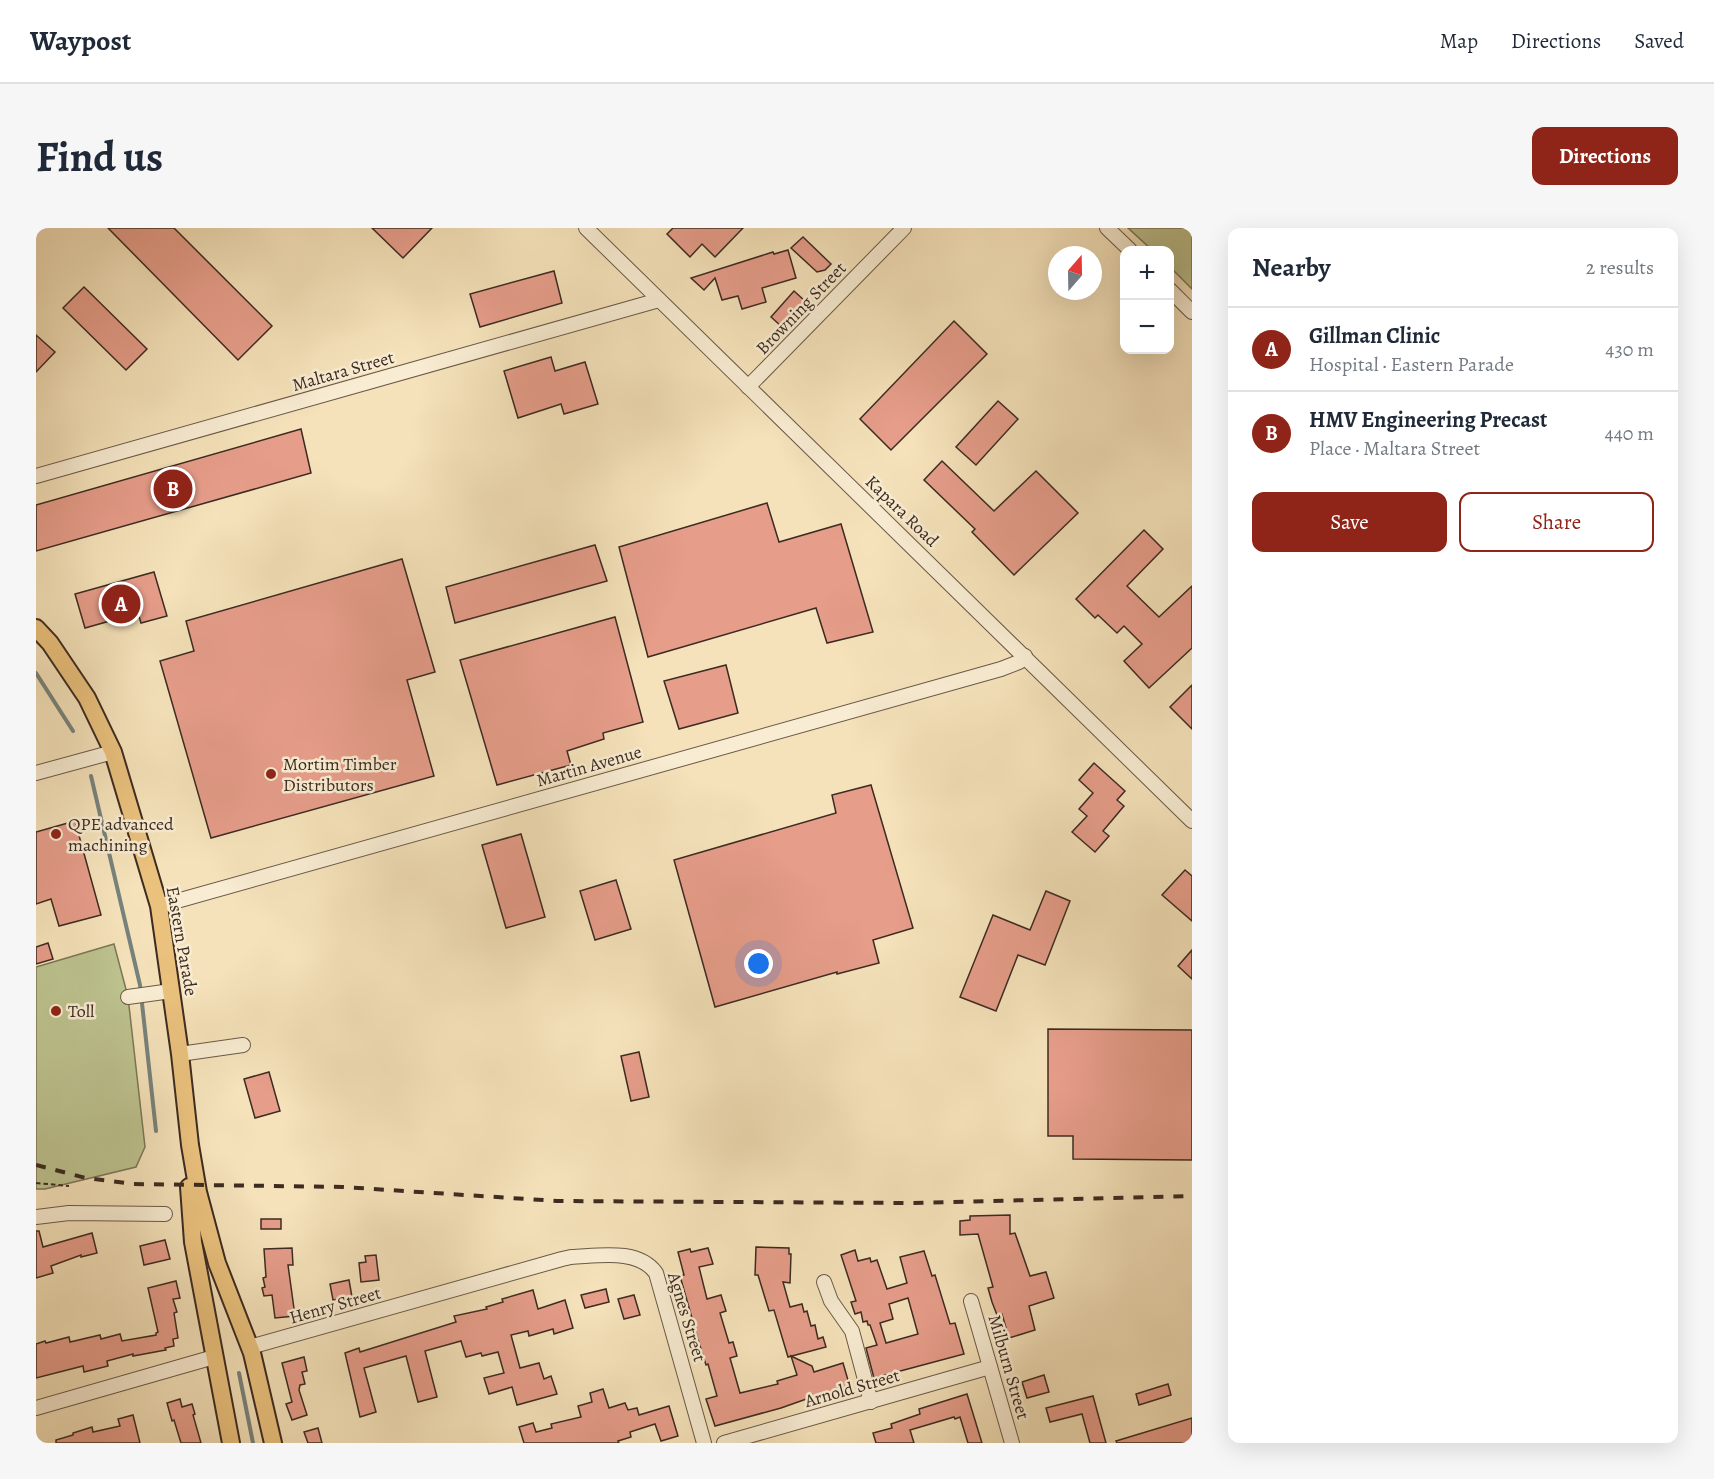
<!DOCTYPE html>
<meta charset="utf-8">
<style>
body{margin:0;font-family:Alegreya,serif;background:#f6f6f7;color:#1f2937}
.controls{position:absolute;right:18px;top:18px;display:grid;overflow:hidden;border-radius:12px;box-shadow:0 6px 24px #0002}
.controls button{width:54px;height:54px;display:grid;place-items:center;padding:0;border:0;border-bottom:2px solid #e0e1e3;background:#fff;color:#1f2937;font:30px sans-serif}
.compass{position:absolute;left:1012px;top:18px;width:54px;height:54px;border-radius:50%;background:#fff;box-shadow:0 6px 24px #0002;rotate:20deg}
.you{position:absolute;left:723px;top:736px;width:21px;height:21px;margin:-15px;border:4px solid #fff;border-radius:50%;background:#1a73e8;box-shadow:0 0 0 9px #1a73e833}
.badge{display:grid;place-items:center;width:39px;height:39px;border-radius:50%;background:#8f2418;color:#fff;font-size:20px;font-weight:700}
.pin{position:absolute;translate:-50% -50%;border:3px solid #fff;box-shadow:0 2px 6px #0006}
.list{margin:0;padding:0;list-style:none}
h2{display:flex;justify-content:space-between;align-items:center;height:78px;margin:0;padding:0 24px;font-size:26px}
h2 small{font-size:20px;font-weight:400;color:#747a83}
.list li{display:grid;grid-template-columns:39px 1fr auto;gap:18px;align-items:center;box-sizing:border-box;height:84px;padding:0 24px;border-top:2px solid #e0e1e3}
.list b{display:block;font-size:22px;white-space:nowrap}
.list p{margin:0;font-size:20px;white-space:nowrap;color:#747a83}
.list em{font-size:20px;font-style:normal;color:#747a83}
.actions{display:flex;gap:12px;padding:18px 24px}
.actions a{flex:1;padding:14px 0;border:2px solid #8f2418;border-radius:12px;text-align:center;font-size:21px;color:#8f2418}
.actions .main{background:#8f2418;color:#fff}
.map{position:relative;flex:none;width:1156px;height:1215px;overflow:hidden;border-radius:12px}
header{display:flex;align-items:center;gap:36px;box-sizing:border-box;height:84px;padding:0 30px;background:#fff;border-bottom:2px solid #e0e1e3}
header strong{font-size:28px}
nav{display:flex;gap:33px;margin-inline-start:auto;font-size:21px}
.intro{display:flex;align-items:center;justify-content:space-between;box-sizing:border-box;height:144px;padding:0 36px}
h1{margin:0;font-size:42px}
.button{padding:15px 27px;border-radius:12px;background:#8f2418;color:#fff;font-size:21px;font-weight:700}
main{display:flex;gap:36px;padding:0 36px}
aside{flex:1;background:#fff;border-radius:12px;box-shadow:0 6px 24px #0002}
.map>svg:first-child{display:block}
.green{fill:#bdc38f;stroke:#7c7758;stroke-width:1.5}
.lines{fill:none;stroke-linecap:round;stroke-linejoin:round}
.stream{stroke:#77827c;stroke-width:4}
.building{fill:#e69d8a;stroke:#3c2b21;stroke-width:1.5;fill-rule:evenodd}
.minor-casing{stroke:#6a5947;stroke-width:16}
.major-casing{stroke:#3c2b21;stroke-width:20}
.path{stroke:#3c2b21;stroke-width:2;stroke-dasharray:4.5 3;stroke-linecap:butt}
.minor{stroke:#f8ecd2;stroke-width:14}
.major{stroke:#eac17d;stroke-width:16}
.rail{stroke:#3c2b21;stroke-width:4;stroke-dasharray:10 10;stroke-linecap:butt}
.poi-dot{fill:#8f2418;stroke:#f8ecd2;stroke-width:2}
.labels{text-anchor:middle;dominant-baseline:central;stroke-width:5;stroke-linejoin:round;paint-order:stroke}
.street-label{font-size:18px;fill:#3c2b21;stroke:#f8ecd2}
.poi-label{font-size:18px;fill:#3c2b21;stroke:#f8ecd2;text-anchor:start}
</style>
<header>
<strong>Waypost</strong>
<nav><a>Map</a><a>Directions</a><a>Saved</a></nav>
</header>
<div class="intro"><h1>Find us</h1><a class="button">Directions</a></div>
<main>
<div class="map">
<svg width="1156" height="1215" viewBox="0 0 1156 1215">
<rect width="100%" height="100%" fill="#f5e2ba"/>
<filter id="stains"><feTurbulence type="fractalNoise" baseFrequency=".00333" numOctaves="4"/><feColorMatrix values="0 0 0 0 .2 0 0 0 0 .09 0 0 0 0 .02 0 0 0 .5 -.17"/></filter>
<radialGradient id="worn" r=".72"><stop offset=".6" stop-color="#630" stop-opacity="0"/><stop offset="1" stop-color="#630" stop-opacity=".3"/></radialGradient>
<g class="green">
<path d="M1092 0H1156V61L1134 39V22H1116Z"/>
<path d="M78 716 92 769 109 919 100 939 9 961H0V739Z"/>
</g>
<g class="lines">
<g class="stream">
<path d="M0 445 37 503"/>
<path d="M55 548 104 757 120 903"/>
<path d="M203 1145 217 1215"/>
</g>
</g>
<g class="building">
<path d="M72 0H138L236 98 202 132Z"/>
<path d="M336 0H396L367 30Z"/>
<path d="M637 0H707L679 29 666 16 654 29 631 6Z"/>
<path d="M767 9 795 36 789 42 781 44 755 20Z"/>
<path d="M752 22 760 50 726 60 730 74 706 81 702 68 686 72 679 50 668 62 655 50 737 24 738 26Z"/>
<path d="M518 43 526 75 444 99 434 66Z"/>
<path d="M48 59 111 121 90 142 27 80Z"/>
<path d="M758 63 769 73 745 98 735 89Z"/>
<path d="M918 93 951 126 855 222 824 191Z"/>
<path d="M0 107 19 124 0 144Z"/>
<path d="M515 129 519 143 549 134 562 176 528 186 525 176 482 190 468 143Z"/>
<path d="M962 173 982 191 940 237 920 219Z"/>
<path d="M265 201 275 245 0 323V277Z"/>
<path d="M906 233 958 283 1000 243 1042 285 978 347 936 304 939 301 888 252Z"/>
<path d="M731 275 743 314 805 296 837 404 791 415 780 380 612 429 583 319Z"/>
<path d="M1108 302 1127 321 1091 358 1123 389 1156 358V420L1113 460 1088 433 1106 416 1088 398 1081 405 1062 387 1059 390 1040 371Z"/>
<path d="M559 317 571 353 419 395 410 359Z"/>
<path d="M366 331 399 444 371 452 398 548 175 610 124 433 158 423 150 393Z"/>
<path d="M118 344 131 388 105 395 102 385 49 400 39 366Z"/>
<path d="M579 389 607 494 567 505 568 511 531 523 535 537 461 557 424 432Z"/>
<path d="M690 437 702 485 643 501 628 453Z"/>
<path d="M1156 457V501L1134 479Z"/>
<path d="M1058 535 1089 563 1081 572 1088 578 1067 603 1073 608 1059 624 1036 604 1051 588 1043 581 1057 565 1043 552Z"/>
<path d="M835 557 877 700 837 712 843 735 801 746V744L679 779 638 632 800 585 796 567Z"/>
<path d="M39 593 65 687 23 698 15 671 0 676V604Z"/>
<path d="M485 606 509 689 470 700 446 617Z"/>
<path d="M1149 642 1156 648V693L1126 667Z"/>
<path d="M580 652 595 701 559 712 544 663Z"/>
<path d="M1010 663 1034 673 1009 737 982 727 960 783 924 769 957 687 994 702Z"/>
<path d="M12 715 17 731 0 736V719Z"/>
<path d="M1156 722V751L1142 738Z"/>
<path d="M1012 801 1156 802V932L1037 931V908H1012Z"/>
<path d="M603 824 613 869 595 873 585 828Z"/>
<path d="M233 844 244 883 219 890 208 851Z"/>
<path d="M974 987V1006L979 1005 994 1048 1010 1044 1018 1070 993 1078 999 1102 973 1110 966 1086 961 1087 956 1074 952 1060 957 1059 942 1006 924 1007V993L934 992V988Z"/>
<rect x="225" y="991" width="20" height="10"/>
<path d="M0 1003H3L7 1019 56 1005 61 1025 45 1029V1027L15 1038 17 1045 0 1050Z"/>
<path d="M129 1012 134 1031 108 1037 104 1018Z"/>
<path d="M720 1019 753 1020V1026H755L754 1055 747 1054 754 1079 766 1076 768 1084 771 1083 775 1098 779 1097 782 1111 787 1109 790 1119 752 1129 738 1082 733 1083 722 1047H719Z"/>
<path d="M256 1020 257 1037H252L259 1088 239 1090 236 1067 228 1068 226 1060 229 1059 227 1050 230 1049 228 1021Z"/>
<path d="M672 1020 677 1036 663 1039 671 1071 685 1067 690 1083 684 1085 693 1115 697 1114 701 1128 694 1130 704 1165 742 1156 741 1153 761 1147 755 1128 776 1138 778 1144 807 1135 814 1159 790 1166V1164L745 1180 679 1198 670 1171 681 1168 672 1136 670 1137 663 1115 644 1048 648 1047 642 1024 654 1021 655 1024Z"/>
<path d="M819 1022 822 1033 834 1030 835 1034 841 1032 851 1061 871 1055 864 1029 888 1023 896 1048 899 1047 914 1096 919 1095 928 1126 838 1150 830 1120 841 1117 834 1097H832L831 1093 827 1094 825 1084 819 1086 815 1074 820 1073 805 1027ZM872 1070 882 1106 850 1115 844 1095 857 1091 853 1076Z"/>
<path d="M340 1027 343 1052 325 1054 323 1035 330 1034 329 1028Z"/>
<path d="M313 1052 316 1069 297 1072 294 1056Z"/>
<path d="M140 1053 144 1070 137 1071 141 1084 138 1085 142 1110 137 1111 138 1118 129 1120 130 1122 97 1128V1126L71 1133 72 1138 48 1144 47 1138 0 1150V1116L9 1113 10 1115 33 1109 34 1114 64 1107 65 1111 84 1106 86 1113 120 1107V1105L122 1104 112 1060Z"/>
<path d="M570 1061 573 1074 549 1080 545 1067Z"/>
<path d="M497 1062 502 1081 529 1072 537 1100 518 1106 517 1101 493 1108 492 1103 475 1107 484 1140 503 1135 508 1151 515 1148 521 1166 481 1177 476 1159 453 1166 448 1150 468 1145 462 1124 446 1128 445 1125 430 1129 425 1113 389 1123 401 1169 382 1174 370 1128 328 1140 340 1184 324 1189 309 1125 323 1120 324 1124 420 1094 418 1088 451 1081 450 1079 467 1074 466 1071Z"/>
<path d="M598 1067 604 1087 588 1091 582 1071Z"/>
<path d="M268 1129 271 1143 266 1144 269 1156 264 1157 263 1162 271 1187 256 1192 250 1176 256 1174 246 1135Z"/>
<path d="M1008 1147 1013 1164 991 1170 986 1154Z"/>
<path d="M1132 1156 1135 1167 1103 1177 1100 1166Z"/>
<path d="M567 1161 573 1180 589 1175 592 1182 601 1180 603 1187 633 1178 642 1208 625 1213 619 1196 594 1204 595 1209 582 1213 583 1215H488L483 1199 497 1195 500 1204 516 1200 515 1196 545 1189 542 1178 556 1174 554 1165Z"/>
<path d="M931 1166 946 1215H932L924 1189 919 1191 918 1189 874 1202 878 1215H840L837 1205 856 1200 855 1196 884 1186 883 1181Z"/>
<path d="M1057 1168 1070 1215H1054L1046 1186 1014 1194 1010 1180Z"/>
<path d="M144 1171 146 1179 156 1176 159 1186 157 1187 165 1215H145L138 1192 136 1193 131 1175Z"/>
<path d="M97 1187 104 1215H20V1212L37 1207V1205L56 1199 57 1204 84 1198 82 1191Z"/>
<path d="M1156 1190V1215H1081L1080 1213Z"/>
<path d="M282 1200 286 1215H272L268 1204Z"/>
</g>
<g class="lines">
<defs>
<g id="minor">
<path d="M550 0 1156 593"/>
<path d="M1071 0 1094 22"/>
<path d="M1134 62 1156 84"/>
<path d="M712 159 868 0"/>
<path d="M0 248 623 72"/>
<path d="M0 545 77 524"/>
<path d="M123 678 965 441 983 434 989 428"/>
<path d="M92 769 135 763"/>
<path d="M144 826 207 817"/>
<path d="M0 989 33 985 129 986"/>
<path d="M788 1054 795 1073 816 1103 835 1174"/>
<path d="M935 1073 976 1215"/>
<path d="M214 1119 526 1031 535 1029C562 1028 602 1020 620 1045L668 1215"/>
<path d="M0 1180 178 1129"/>
<path d="M688 1215 954 1139"/>
</g>
<g id="major">
<path d="M0 400 14 415 51 470 77 524 123 678 144 826 154 917 162 964 181 1035 216 1125 237 1215"/>
<path d="M153 959 157 1014 195 1215"/>
</g>
</defs>
<use href="#minor" class="minor-casing"/>
<use href="#major" class="major-casing"/>
<path class="path" d="M0 955 33 958"/>
<use href="#minor" class="minor"/>
<use href="#major" class="major"/>
<path class="rail" d="M0 937 50 950 97 956 307 959 521 973 873 975 1156 968"/>
</g>
<g class="poi-dot">
<circle cx="235" cy="546" r="6"/>
<circle cx="20" cy="606" r="6"/>
<circle cx="20" cy="783" r="6"/>
</g>
<g class="labels">
<g class="street-label">
<text transform="translate(765 80) rotate(-46)">Browning Street</text>
<text transform="translate(307 143) rotate(-16)">Maltara Street</text>
<text transform="translate(866 283) rotate(44)">Kapara Road</text>
<text transform="translate(553 538) rotate(-16)">Martin Avenue</text>
<text transform="translate(146 713) rotate(80)">Eastern Parade</text>
<text transform="translate(299 1077) rotate(-16)">Henry Street</text>
<text transform="translate(651 1089) rotate(73)">Agnes Street</text>
<text transform="translate(973 1139) rotate(74)">Milburn Street</text>
<text transform="translate(816 1160) rotate(-16)">Arnold Street</text>
</g>
<g class="poi-label">
<text x="247" y="536">Mortim Timber<tspan x="247" dy="21">Distributors</tspan></text>
<text x="32" y="596">QPE advanced<tspan x="32" dy="21">machining</tspan></text>
<text x="32" y="783">Toll</text>
</g>
</g>
<rect width="100%" height="100%" filter="url(#stains)"/>
<rect width="100%" height="100%" fill="url(#worn)"/>
</svg>
<div class="controls">
<button>+</button>
<button>−</button>
</div>
<svg class="compass" viewBox="-18 -18 36 36"><path d="M0-13l5 13h-10z" fill="#e53935"/><path d="M0 13l5-13h-10z" fill="#747a83"/></svg>
<div class="you"></div>
<div class="pin badge" style="left:85px;top:376px">A</div>
<div class="pin badge" style="left:137px;top:261px">B</div>
</div>
<aside>
<h2>Nearby<small>2 results</small></h2>
<ul class="list">
<li><span class="badge">A</span><div><b>Gillman Clinic</b><p>Hospital · Eastern Parade</p></div><em>430 m</em></li>
<li><span class="badge">B</span><div><b>HMV Engineering Precast</b><p>Place · Maltara Street</p></div><em>440 m</em></li>
</ul>
<div class="actions"><a class="main">Save</a><a>Share</a></div>
</aside>
</main>
